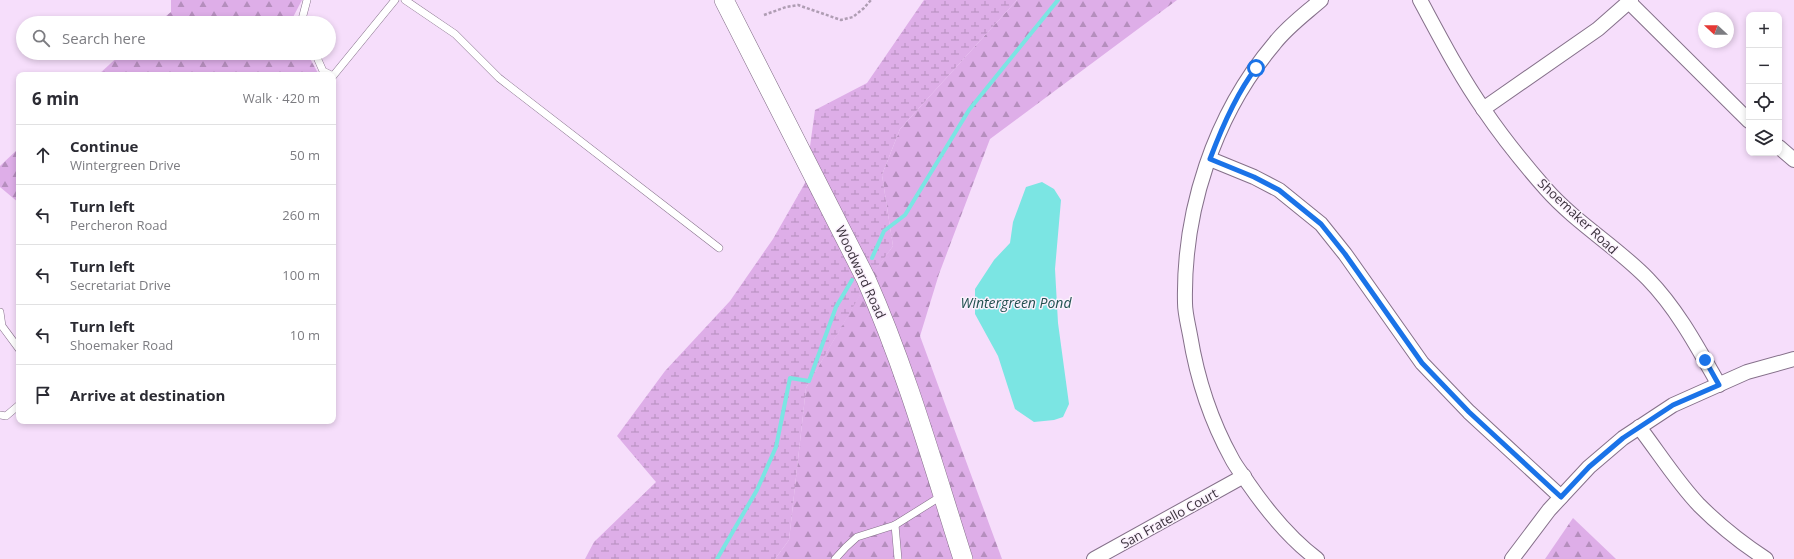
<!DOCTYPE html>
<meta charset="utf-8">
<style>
body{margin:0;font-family:"Open Sans",sans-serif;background:#f2f2f3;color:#2b2b33}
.controls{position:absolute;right:12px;top:12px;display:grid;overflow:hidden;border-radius:8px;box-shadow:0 2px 6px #0003}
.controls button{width:36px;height:36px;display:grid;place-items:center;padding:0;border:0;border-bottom:1px solid #e1e1e2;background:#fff;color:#2b2b33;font:20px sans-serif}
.compass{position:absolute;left:1698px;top:12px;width:36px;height:36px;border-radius:50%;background:#fff;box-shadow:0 2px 6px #0003;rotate:291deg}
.stop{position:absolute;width:12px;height:12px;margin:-9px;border:3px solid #1a73e8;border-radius:50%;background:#fff}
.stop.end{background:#1a73e8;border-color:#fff;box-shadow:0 1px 4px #0008}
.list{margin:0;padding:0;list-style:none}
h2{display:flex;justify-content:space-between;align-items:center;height:52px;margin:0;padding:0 16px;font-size:17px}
h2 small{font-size:13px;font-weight:400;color:#7c7c81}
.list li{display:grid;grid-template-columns:26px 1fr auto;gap:12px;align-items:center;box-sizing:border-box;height:60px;padding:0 16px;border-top:1px solid #e1e1e2}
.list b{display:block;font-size:15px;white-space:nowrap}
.list p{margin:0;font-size:13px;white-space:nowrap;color:#7c7c81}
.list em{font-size:13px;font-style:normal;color:#7c7c81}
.icon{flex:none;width:22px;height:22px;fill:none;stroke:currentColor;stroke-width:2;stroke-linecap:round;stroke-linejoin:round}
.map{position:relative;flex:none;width:1794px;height:559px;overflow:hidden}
.search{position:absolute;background:#fff;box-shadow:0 2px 6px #0003;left:16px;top:16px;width:320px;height:44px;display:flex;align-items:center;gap:10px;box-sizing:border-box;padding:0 14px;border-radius:22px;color:#7c7c81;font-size:15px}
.panel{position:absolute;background:#fff;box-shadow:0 2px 6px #0003;left:16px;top:72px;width:320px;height:352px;border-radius:8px}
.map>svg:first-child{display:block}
.forest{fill:url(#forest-firs)}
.wetland{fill:url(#wetland-marsh)}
.water{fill:#7be5e3}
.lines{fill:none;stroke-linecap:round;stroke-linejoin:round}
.stream{stroke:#7be5e3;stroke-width:4}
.lane-casing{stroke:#85708a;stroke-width:8}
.street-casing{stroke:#85708a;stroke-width:16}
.secondary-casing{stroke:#85708a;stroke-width:20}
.path{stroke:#af9db3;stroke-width:2.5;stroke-dasharray:3 2;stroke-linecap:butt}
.lane{stroke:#fff;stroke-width:7}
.street{stroke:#fff;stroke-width:14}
.secondary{stroke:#fff;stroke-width:19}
.route{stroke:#1a73e8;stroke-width:5}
.labels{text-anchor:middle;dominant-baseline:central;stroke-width:3;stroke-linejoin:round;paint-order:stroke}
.street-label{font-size:13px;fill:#39303b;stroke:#fbf1fd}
.water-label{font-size:14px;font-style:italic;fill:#225150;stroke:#fbf1fd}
</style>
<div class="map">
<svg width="1794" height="559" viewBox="0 0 1794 559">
<defs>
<pattern id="forest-firs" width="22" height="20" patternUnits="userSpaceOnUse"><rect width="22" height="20" fill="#deaee8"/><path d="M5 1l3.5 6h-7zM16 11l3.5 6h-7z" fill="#b58ebd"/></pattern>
<pattern id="wetland-marsh" width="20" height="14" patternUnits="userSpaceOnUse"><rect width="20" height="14" fill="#deaee8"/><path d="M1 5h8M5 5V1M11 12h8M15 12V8" fill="none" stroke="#b58ebd"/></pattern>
</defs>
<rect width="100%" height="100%" fill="#f6defb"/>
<g class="forest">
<path d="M171 0H302L290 23H157L171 12Z"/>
<path d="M1017 0H1177L990 139 939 274 920 336 1002 559H775L789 540 806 388 870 277 893 246 882 175 900 129Z"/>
<path d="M122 53H307L319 75H98Z"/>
<path d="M19 148V203L0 187V166Z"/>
<path d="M1573 518 1616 559H1545Z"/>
</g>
<path class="wetland" d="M924 0H1017L900 129 882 175 893 246 870 278 806 388 789 540 775 559H585L594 542 656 482 617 436 665 371 730 301 773 239 805 183 815 110 867 83Z"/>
<path class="water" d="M1042 182 1054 189 1061 200 1055 269 1058 323 1069 404 1063 417 1054 420 1034 422 1015 409 998 356 975 314V289L994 260 1010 243 1013 222 1026 187Z"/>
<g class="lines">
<g class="stream">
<path d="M872 258 884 231 905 215 969 110 1058 0"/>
<path d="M717 559 757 490 776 447 790 378 809 381 836 307 852 280"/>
</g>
<defs>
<g id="lane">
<path d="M405 0 455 34 499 78 719 248"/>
<path d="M301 23 307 0"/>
<path d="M315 53 323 71 331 75"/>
<path d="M333 76 395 0"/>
<path d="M0 312 2 326 19 349"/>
<path d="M0 415 6 416 19 405"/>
<path d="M895 525 898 559"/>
<path d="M835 559 846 547 857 537 895 525 943 495"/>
</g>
<g id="street">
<path d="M1420 0C1440 37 1460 76 1484 110 1503 138 1524 164 1546 189 1576 223 1617 247 1648 279 1678 310 1698 348 1719 385"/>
<path d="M1629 2 1749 121"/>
<path d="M1483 109 1598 29 1631 0"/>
<path d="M1779 147 1794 160"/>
<path d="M1210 159 1254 177 1279 190 1321 224 1345 254 1422 363 1469 412 1561 497"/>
<path d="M1639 427C1659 453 1677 482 1699 505 1719 525 1743 544 1766 559"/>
<path d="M1094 559 1244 476"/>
<path d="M1317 559C1289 538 1268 512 1248 483 1243 475 1236 467 1232 459 1211 421 1197 378 1190 335 1188 324 1185 313 1185 303 1183 211 1214 115 1274 44 1287 27 1305 14 1321 0"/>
<path d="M1512 559 1549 510 1589 467 1623 438 1673 405 1747 372 1794 359"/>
</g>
<path id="secondary" d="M724 0 866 279C906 369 933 465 963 559"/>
</defs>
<use href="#lane" class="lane-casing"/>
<use href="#street" class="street-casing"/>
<use href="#secondary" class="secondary-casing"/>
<path class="path" d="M764 15 786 7 798 5 841 20 853 17 864 8 871 0"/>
<use href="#lane" class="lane"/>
<use href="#street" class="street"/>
<use href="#secondary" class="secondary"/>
</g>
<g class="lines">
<path class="route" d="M1256 68C1236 94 1222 127 1210 159L1254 177 1279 190 1321 224 1345 254 1422 363 1469 412 1561 497 1589 467 1623 438 1673 405 1719 385 1705 360"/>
</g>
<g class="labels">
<g class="street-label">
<text transform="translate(1578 216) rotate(43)">Shoemaker Road</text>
<text transform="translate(861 272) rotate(65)">Woodward Road</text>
<text transform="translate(1169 518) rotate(-29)">San Fratello Court</text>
</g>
<g class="water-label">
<text x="1016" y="302">Wintergreen Pond</text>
</g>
</g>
</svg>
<div class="controls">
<button>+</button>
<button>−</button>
<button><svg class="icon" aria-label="locate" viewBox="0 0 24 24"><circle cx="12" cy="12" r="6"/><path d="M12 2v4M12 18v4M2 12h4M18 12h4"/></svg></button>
<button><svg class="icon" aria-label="layers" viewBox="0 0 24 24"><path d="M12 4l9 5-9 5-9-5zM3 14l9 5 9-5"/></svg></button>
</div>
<svg class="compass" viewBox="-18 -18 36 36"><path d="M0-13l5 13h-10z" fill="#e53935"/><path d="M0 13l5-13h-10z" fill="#7c7c81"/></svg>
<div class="stop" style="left:1256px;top:68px"></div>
<div class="stop end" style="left:1705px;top:360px"></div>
<div class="search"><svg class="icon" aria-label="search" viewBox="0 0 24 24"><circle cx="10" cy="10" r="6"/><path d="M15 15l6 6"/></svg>Search here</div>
<section class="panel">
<h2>6 min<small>Walk · 420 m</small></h2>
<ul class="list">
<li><svg class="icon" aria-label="ahead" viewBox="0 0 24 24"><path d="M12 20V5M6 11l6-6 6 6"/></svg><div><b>Continue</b><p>Wintergreen Drive</p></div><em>50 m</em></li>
<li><svg class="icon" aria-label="left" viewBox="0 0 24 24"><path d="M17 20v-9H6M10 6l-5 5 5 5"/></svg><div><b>Turn left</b><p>Percheron Road</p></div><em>260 m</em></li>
<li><svg class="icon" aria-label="left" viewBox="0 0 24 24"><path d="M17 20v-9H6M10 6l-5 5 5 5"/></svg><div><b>Turn left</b><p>Secretariat Drive</p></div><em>100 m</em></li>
<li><svg class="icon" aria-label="left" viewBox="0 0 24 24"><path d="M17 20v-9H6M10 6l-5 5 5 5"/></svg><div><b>Turn left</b><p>Shoemaker Road</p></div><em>10 m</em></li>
<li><svg class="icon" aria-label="arrive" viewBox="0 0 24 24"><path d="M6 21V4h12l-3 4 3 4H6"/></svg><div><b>Arrive at destination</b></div></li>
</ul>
</section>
</div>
